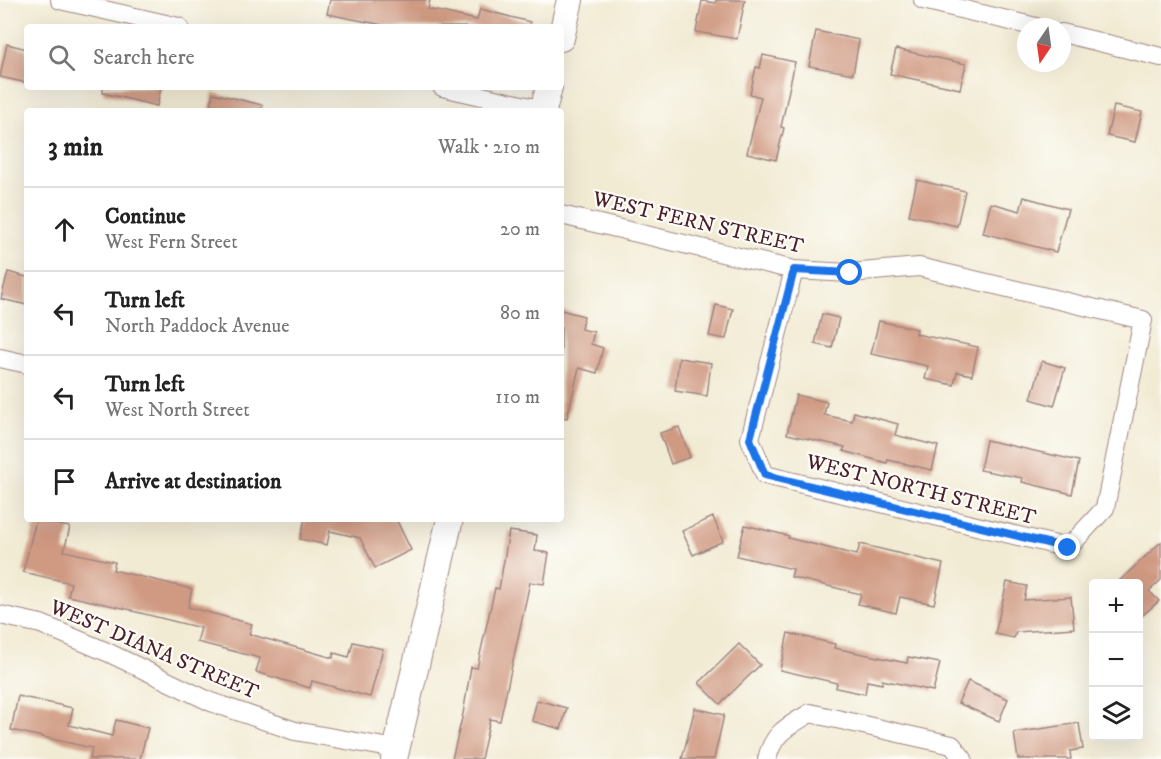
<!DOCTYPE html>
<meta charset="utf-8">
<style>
body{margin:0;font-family:"IM FELL DW Pica",serif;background:#f2f2f2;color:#222}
.controls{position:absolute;right:18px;bottom:18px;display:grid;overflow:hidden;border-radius:6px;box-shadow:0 6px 24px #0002}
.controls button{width:54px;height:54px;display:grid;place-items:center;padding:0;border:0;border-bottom:2px solid #e0e0e0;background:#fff;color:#222;font:30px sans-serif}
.compass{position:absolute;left:1017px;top:18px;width:54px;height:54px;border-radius:50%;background:#fff;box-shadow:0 6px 24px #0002;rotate:193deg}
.stop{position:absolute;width:18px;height:18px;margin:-14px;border:4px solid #1a73e8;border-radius:50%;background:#fff}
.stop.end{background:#1a73e8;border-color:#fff;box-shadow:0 2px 6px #0008}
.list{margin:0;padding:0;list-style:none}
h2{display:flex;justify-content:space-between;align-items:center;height:78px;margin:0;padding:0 24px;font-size:26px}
h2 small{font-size:20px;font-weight:400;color:#767676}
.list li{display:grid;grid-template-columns:39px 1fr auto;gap:18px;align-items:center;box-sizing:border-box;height:84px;padding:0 24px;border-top:2px solid #e0e0e0}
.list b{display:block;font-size:22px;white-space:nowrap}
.list p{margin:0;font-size:20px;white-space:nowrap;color:#767676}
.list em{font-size:20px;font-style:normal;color:#767676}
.icon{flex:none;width:33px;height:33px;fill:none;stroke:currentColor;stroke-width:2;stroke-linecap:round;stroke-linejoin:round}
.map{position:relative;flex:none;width:1161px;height:759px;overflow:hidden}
.search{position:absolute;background:#fff;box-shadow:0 6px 24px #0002;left:24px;top:24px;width:540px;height:66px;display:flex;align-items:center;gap:15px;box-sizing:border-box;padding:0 21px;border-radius:6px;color:#767676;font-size:22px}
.panel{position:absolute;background:#fff;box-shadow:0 6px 24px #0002;left:24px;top:108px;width:540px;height:414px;border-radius:6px}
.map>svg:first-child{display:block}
.building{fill:#d09a82}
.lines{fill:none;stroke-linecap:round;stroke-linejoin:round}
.street-casing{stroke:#9e8580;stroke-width:20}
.secondary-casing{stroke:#9e8580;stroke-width:28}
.street{stroke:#fff;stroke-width:18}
.secondary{stroke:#fff;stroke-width:26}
.route{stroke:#1a73e8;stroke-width:8}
.labels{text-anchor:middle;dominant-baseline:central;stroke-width:4.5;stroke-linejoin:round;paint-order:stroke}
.street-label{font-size:21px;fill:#4a1f2b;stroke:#fdfcf7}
</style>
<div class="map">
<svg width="1161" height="759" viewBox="0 0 1161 759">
<rect width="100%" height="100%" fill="#fdfcf7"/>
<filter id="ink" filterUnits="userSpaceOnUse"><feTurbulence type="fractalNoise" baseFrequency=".0167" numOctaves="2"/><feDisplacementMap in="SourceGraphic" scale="12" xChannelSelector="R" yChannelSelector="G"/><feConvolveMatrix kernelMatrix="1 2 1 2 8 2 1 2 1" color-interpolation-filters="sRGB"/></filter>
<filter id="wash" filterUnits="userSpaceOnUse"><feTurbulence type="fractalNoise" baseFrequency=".008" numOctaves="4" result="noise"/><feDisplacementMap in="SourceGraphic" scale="24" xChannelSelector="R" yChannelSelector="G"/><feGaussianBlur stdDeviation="1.35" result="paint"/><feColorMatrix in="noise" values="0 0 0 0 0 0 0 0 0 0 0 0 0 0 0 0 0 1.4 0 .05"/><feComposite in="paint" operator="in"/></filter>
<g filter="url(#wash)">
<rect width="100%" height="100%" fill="#f2ebd4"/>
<g id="blocks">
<g class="building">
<path d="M330 0H430L428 9 477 20 480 9 530 22 529 27H393L327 14Z"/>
<path d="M716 0H745L737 39 696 32 702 1 716 3Z"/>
<path d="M816 31 859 40 853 74 809 66Z"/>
<path d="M7 44 27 49V83L0 77Z"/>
<path d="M896 49 966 64 960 89 890 74Z"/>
<path d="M763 55 795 62 781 127 784 128 776 160 747 153 761 97 750 94 756 67 760 68Z"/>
<path d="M103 87H161L157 106 103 93Z"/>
<path d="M213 93 262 105 261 111H209Z"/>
<path d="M1114 106 1142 112 1135 142 1107 136Z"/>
<path d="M917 180 965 191 957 226 909 215Z"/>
<path d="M1024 197 1068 209 1056 252 983 233 991 203 1020 211Z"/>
<path d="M8 272 27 277V305L1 299Z"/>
<path d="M716 305 733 309 726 339 709 336Z"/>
<path d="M561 310 584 316 581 329 594 332 591 344 603 348 597 373 579 368 567 418 561 417Z"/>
<path d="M822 314 839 318 832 348 815 344Z"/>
<path d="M879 321 917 329 916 334 978 347 972 375 957 372 954 385 925 379 928 366 871 354Z"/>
<path d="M679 358 711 363 707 396 675 391Z"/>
<path d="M1042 361 1065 368 1054 406 1031 399Z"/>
<path d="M796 395 827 402 824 415 852 421 854 412 898 424 895 435 938 446 932 470 888 460 887 463 843 451 845 447 787 434Z"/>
<path d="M679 427 690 457 671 464 660 433Z"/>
<path d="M986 440 1079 461 1072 494 1022 482 1023 478 980 470Z"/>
<path d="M713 517 723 541 693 555 682 531Z"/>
<path d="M305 519H396L411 550 375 568 360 538 330 531 327 545 300 539Z"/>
<path d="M36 520 70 527 64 551 115 562 113 570 192 589 188 607 252 624 249 634 333 658 334 653 349 657 353 642 383 649 370 697 312 681 310 688 256 672 260 658 197 642 201 628 132 611V610L68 596 71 583 23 572Z"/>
<path d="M745 525 789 536 788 538 857 555 860 544 943 564 934 604 900 597 896 613 858 604 861 594 791 577 793 569 737 556Z"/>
<path d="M509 531 537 535 535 551 549 553 544 584 530 582 500 721 490 719 481 759H452L463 714 471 667 477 668 495 588 499 589Z"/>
<path d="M1161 542V580L1149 591 1159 601 1138 619V584H1116Z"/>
<path d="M1007 582 1027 586 1024 600 1071 597 1074 628 1016 632 1014 638 995 634Z"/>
<path d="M788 633 835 644 834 648 907 663 908 657 940 663 933 691 882 680V684L867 681 865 694 836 688 837 683 780 670Z"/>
<path d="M739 644 760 665 720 704 699 683Z"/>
<path d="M968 681 1008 699 999 721 958 703Z"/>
<path d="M18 696 73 708 69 725 112 736 116 720 148 728 140 759H90L92 748 11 730Z"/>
<path d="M537 700 567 708 561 729 532 721Z"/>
<path d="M695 708 724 715 714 759H682Z"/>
<path d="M1079 723 1083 749 1070 751 1071 759H1018L1014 733Z"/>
</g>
</g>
</g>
<g filter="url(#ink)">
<use href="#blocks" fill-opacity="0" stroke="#9e8580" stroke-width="1.5"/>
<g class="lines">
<defs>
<g id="street">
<path d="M60 0 179 27"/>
<path d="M923 0 1036 27"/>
<path d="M1062 33 1161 57"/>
<path d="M442 87 544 110"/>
<path d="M561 215 794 270 850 273 919 267 1143 320 1105 508 1068 548 765 475 750 439 794 270"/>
<path d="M0 358 27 364"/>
<path d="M0 615 41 624 107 652 211 702 295 731 396 749"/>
<path d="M767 759C774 731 788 727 810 713L952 745 963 759"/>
</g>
<g id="secondary">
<path d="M561 38 570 0"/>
<path d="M543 111 549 87"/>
<path d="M394 759 450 519"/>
</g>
</defs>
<use href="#street" class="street-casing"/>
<use href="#secondary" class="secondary-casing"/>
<use href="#street" class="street"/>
<use href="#secondary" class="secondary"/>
</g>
</g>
<g class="lines" filter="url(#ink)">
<path class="route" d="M850 273 794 270 750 439 765 475 1068 548"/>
</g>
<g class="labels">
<g class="street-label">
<text transform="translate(698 223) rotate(13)">WEST FERN STREET</text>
<text transform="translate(921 490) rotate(14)">WEST NORTH STREET</text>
<text transform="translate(154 650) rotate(23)">WEST DIANA STREET</text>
</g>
</g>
</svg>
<div class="controls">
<button>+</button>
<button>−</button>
<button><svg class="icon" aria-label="layers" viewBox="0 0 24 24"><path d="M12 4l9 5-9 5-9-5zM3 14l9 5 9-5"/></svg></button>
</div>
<svg class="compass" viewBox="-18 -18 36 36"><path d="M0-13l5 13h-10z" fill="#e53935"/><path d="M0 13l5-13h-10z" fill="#767676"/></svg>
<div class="stop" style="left:850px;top:273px"></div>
<div class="stop end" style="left:1068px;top:548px"></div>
<div class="search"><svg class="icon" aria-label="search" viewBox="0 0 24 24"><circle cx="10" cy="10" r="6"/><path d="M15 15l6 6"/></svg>Search here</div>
<section class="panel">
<h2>3 min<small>Walk · 210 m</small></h2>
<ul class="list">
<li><svg class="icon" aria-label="ahead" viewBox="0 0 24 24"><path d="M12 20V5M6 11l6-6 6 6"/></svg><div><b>Continue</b><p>West Fern Street</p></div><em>20 m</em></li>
<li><svg class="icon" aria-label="left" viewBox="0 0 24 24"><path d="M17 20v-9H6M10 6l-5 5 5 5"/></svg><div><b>Turn left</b><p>North Paddock Avenue</p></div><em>80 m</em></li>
<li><svg class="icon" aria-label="left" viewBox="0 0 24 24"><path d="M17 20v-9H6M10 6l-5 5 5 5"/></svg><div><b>Turn left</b><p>West North Street</p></div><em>110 m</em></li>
<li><svg class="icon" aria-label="arrive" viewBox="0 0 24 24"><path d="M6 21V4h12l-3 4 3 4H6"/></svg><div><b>Arrive at destination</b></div></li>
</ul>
</section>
</div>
